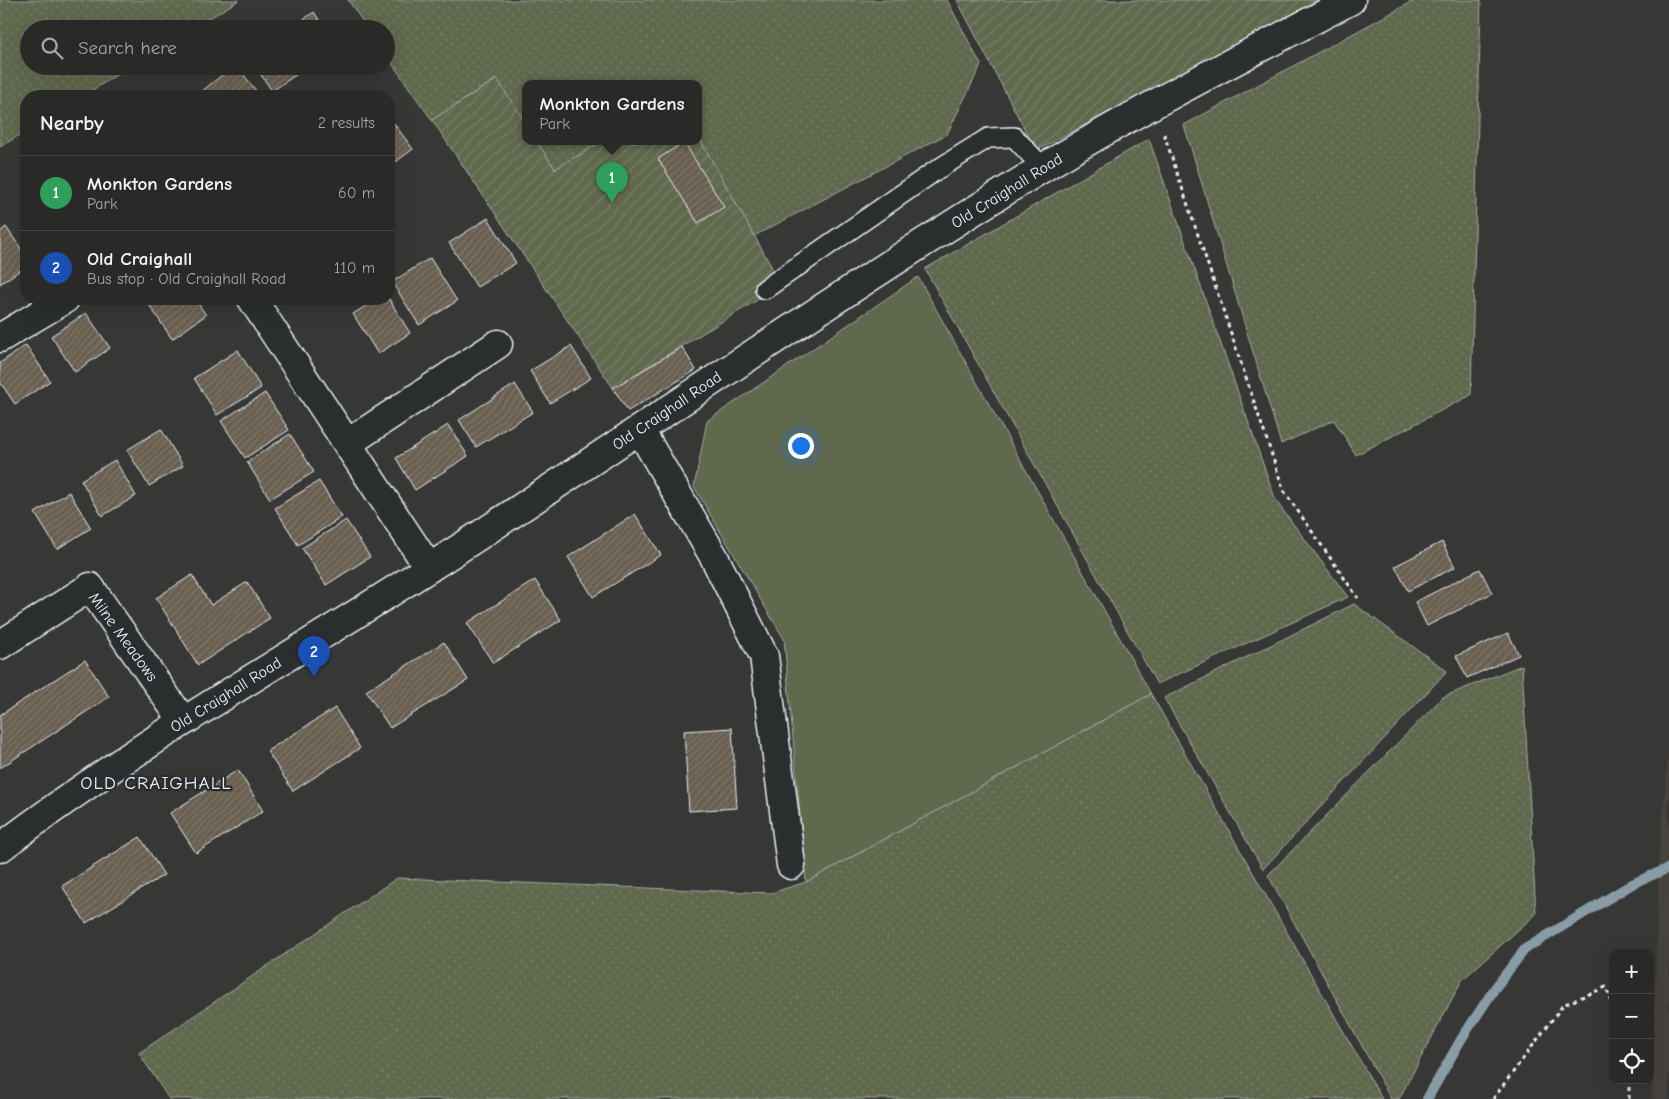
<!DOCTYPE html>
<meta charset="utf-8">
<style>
body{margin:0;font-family:"Comic Neue",sans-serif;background:#353534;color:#f1f3f6}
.controls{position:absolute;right:15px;bottom:15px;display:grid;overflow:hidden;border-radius:10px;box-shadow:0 5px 20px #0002}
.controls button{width:45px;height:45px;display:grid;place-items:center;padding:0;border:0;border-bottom:1px solid #454545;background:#292928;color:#f1f3f6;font:25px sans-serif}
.you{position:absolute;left:800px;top:445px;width:18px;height:18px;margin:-12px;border:4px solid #fff;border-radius:50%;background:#1a73e8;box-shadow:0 0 0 8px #1a73e833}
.badge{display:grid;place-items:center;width:32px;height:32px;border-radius:50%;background:#95b2f1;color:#fff;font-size:16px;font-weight:700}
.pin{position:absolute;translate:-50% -41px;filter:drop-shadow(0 1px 2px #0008)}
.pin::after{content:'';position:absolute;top:26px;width:18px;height:15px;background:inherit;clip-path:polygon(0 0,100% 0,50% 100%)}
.popup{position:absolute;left:522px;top:80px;width:180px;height:65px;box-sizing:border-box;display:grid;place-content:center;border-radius:10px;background:#292928;filter:drop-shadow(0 1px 4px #0005);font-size:16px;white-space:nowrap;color:#a5a6a8}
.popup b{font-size:19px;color:#f1f3f6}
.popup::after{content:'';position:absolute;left:50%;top:100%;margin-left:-10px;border:10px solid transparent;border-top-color:#292928}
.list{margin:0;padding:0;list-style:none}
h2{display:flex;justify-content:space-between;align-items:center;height:65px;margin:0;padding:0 20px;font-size:21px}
h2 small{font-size:16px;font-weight:400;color:#a5a6a8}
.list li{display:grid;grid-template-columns:32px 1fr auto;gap:15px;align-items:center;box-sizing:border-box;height:75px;padding:0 20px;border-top:1px solid #454545}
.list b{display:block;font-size:19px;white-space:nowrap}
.list p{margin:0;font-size:16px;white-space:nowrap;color:#a5a6a8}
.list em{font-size:16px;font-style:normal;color:#a5a6a8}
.icon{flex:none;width:28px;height:28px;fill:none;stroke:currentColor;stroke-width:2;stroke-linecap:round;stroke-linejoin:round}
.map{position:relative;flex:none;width:1669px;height:1099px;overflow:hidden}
.search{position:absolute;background:#292928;box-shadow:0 5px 20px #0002;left:20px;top:20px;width:375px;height:55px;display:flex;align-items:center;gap:12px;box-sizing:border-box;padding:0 18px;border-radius:28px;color:#a5a6a8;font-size:19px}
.panel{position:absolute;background:#292928;box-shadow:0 5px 20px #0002;left:20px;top:90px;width:375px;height:215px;border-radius:20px}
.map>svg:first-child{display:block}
.built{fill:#46433d}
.grass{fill:url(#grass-dots);stroke:#a4aca3}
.park{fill:#61684e;stroke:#a4aca3}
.garden{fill:url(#garden-furrows);stroke:#a4aca3}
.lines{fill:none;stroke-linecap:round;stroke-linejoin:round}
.stream{stroke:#889ca5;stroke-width:10}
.building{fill:url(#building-hatch);stroke:#e8f1f8}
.service-casing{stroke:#e8f1f8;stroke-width:22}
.minor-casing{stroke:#e8f1f8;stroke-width:31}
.secondary-casing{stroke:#e8f1f8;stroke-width:31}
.path{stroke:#e8f1f8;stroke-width:3;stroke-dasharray:4 4;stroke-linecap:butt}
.service{stroke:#2a2d2e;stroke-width:19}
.minor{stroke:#2a2d2e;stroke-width:28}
.secondary{stroke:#2a2d2e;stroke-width:28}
.labels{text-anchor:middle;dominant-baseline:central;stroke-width:4.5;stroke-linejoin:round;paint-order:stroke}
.street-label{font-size:16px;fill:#e8f1f8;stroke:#2a2d2e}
.quarter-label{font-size:19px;letter-spacing:1px;fill:#e8f1f8;stroke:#2a2d2e}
</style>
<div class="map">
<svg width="1669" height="1099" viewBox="0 0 1669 1099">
<defs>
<pattern id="grass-dots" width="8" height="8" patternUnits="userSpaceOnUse" patternTransform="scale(1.25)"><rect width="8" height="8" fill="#61684e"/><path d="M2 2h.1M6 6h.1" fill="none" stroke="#787e68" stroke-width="1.8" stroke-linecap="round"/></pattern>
<pattern id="garden-furrows" width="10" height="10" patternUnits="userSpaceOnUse" patternTransform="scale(1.25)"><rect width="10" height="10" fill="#61684e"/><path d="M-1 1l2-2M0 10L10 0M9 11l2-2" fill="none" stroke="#787e68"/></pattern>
<pattern id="building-hatch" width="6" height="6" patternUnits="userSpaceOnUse" patternTransform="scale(1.25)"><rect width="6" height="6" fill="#695f50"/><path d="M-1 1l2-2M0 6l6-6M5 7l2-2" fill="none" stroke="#7e766a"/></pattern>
</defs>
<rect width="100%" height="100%" fill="#373735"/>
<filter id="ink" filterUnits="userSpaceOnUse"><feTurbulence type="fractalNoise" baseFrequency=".02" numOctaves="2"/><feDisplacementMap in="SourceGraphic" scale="10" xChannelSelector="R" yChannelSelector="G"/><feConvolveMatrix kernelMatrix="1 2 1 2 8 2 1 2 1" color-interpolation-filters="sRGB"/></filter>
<g filter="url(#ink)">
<path class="built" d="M1669 746V1099H1652L1659 854Z"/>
<g class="grass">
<path d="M0 0H239L192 29H29V66H131L83 96H26V131L0 147Z"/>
<path d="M348 0H947L981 65 947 134 754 236 698 136V84H526V124L496 79 432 120 386 55V29H368Z"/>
<path d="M1415 0H1481L1471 395 1356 455 1334 420 1281 444 1184 125Z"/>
<path d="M1149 139 1276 501 1348 597 1157 684 925 269Z"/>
<path d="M537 142H601L555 169Z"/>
<path d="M1354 604 1447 671 1263 869 1164 698Z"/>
<path d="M1522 665 1536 914 1462 980 1399 1099H1391L1268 875 1443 697Z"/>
<path d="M1151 694 1382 1099H169L139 1053 397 878 771 893 806 882Z"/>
</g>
<path class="park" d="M918 277 1151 694 806 882 784 639 694 487 707 421Z"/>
<g class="garden">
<path d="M957 0H1318L1036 151Z"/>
<path d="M497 79 526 124V142H537L555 169 601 142H698V136L782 285 613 388 432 120Z"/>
</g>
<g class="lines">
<path class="stream" d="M1427 1099 1462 1038 1495 988 1525 949 1634 883 1669 868"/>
</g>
<g class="building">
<path d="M314 12 325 29H290Z"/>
<path d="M233 66H237L260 96H204L201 92Z"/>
<path d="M255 66H309L272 91Z"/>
<path d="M389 117 413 149 389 167Z"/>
<path d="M684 142 724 207 698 223 658 159Z"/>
<path d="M488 218 516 263 477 287 449 243Z"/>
<path d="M6 227 26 256V266L0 284V232Z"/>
<path d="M430 258 457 301 419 325 392 282Z"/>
<path d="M154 299H195L206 315 172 339 148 303Z"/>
<path d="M377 299H389L410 333 378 354 353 314Z"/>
<path d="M86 313 110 348 75 372 51 336Z"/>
<path d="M26 345 50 381 15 404 0 382V363Z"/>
<path d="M571 346 591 378 550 403 530 371Z"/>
<path d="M682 347 696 370 628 411 613 388Z"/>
<path d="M238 350 261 388 217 415 194 378Z"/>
<path d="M515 384 533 412 476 447 459 420Z"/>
<path d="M265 393 289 430 245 458 221 421Z"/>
<path d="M448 425 468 456 415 490 396 458Z"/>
<path d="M161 429 183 466 149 486 127 450Z"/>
<path d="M290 434 314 472 270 499 247 462Z"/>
<path d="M115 460 136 496 102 516 81 480Z"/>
<path d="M319 481 342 517 298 545 275 508Z"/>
<path d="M69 492 91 528 57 549 35 513Z"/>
<path d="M635 514 661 555 593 597 568 557Z"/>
<path d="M346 520 370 557 326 585 302 548Z"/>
<path d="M1442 542 1455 567 1408 591 1395 566Z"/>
<path d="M1480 569 1492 593 1427 626 1415 602Z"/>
<path d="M192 575 211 605 247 582 270 618 198 665 156 598Z"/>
<path d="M535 580 561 620 493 663 467 623Z"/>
<path d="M1508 633 1519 655 1467 678 1456 656Z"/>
<path d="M444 642 468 680 390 728 366 691Z"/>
<path d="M85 660 109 697 0 768V715Z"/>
<path d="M335 708 360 748 293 791 267 751Z"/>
<path d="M732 728 737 808 689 811 684 731Z"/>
<path d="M238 770 263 811 196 853 170 813Z"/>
<path d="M140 837 164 875 86 923 62 886Z"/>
</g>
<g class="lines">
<defs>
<path id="service" d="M765 289 935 171 988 138 1014 137 1043 168"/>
<g id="minor">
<path d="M252 299 429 568"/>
<path d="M0 338 65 299"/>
<path d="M640 430 714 557 764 656 791 865"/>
<path d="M348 443 498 344"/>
<path d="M0 645 90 587 183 721"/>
</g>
<path id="secondary" d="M0 848C147 736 309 647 463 546 656 420 845 289 1041 169 1141 108 1247 55 1351 0"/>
</defs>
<use href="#service" class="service-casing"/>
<use href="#minor" class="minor-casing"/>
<use href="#secondary" class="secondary-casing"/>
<g class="path">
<path d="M1164 134 1284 491 1358 598"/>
<path d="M1493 1099 1563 1005 1606 987 1613 1005"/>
<path d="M1629 1099V1080"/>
</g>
<use href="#service" class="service"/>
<use href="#minor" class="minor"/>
<use href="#secondary" class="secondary"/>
</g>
</g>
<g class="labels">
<g class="street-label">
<text transform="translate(1007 191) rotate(-32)">Old Craighall Road</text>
<text transform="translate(667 411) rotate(-34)">Old Craighall Road</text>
<text transform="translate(123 637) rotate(54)">Milne Meadows</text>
<text transform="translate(226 695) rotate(-32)">Old Craighall Road</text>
</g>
<g class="quarter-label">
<text x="156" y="783">OLD CRAIGHALL</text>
</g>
</g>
</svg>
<div class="controls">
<button>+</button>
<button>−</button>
<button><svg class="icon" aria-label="locate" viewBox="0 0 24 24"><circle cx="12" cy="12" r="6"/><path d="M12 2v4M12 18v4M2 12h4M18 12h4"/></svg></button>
</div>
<div class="you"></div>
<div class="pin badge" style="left:612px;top:203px;background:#2e9e5b">1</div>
<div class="popup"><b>Monkton Gardens</b>Park</div>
<div class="pin badge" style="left:314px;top:677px;background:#1a4fb4">2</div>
<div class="search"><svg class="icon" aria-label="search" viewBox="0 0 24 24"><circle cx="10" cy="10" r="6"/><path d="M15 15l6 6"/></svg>Search here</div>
<section class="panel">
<h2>Nearby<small>2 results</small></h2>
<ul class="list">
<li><span class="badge" style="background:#2e9e5b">1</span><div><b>Monkton Gardens</b><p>Park</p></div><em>60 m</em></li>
<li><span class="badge" style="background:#1a4fb4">2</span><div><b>Old Craighall</b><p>Bus stop · Old Craighall Road</p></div><em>110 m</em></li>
</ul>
</section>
</div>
